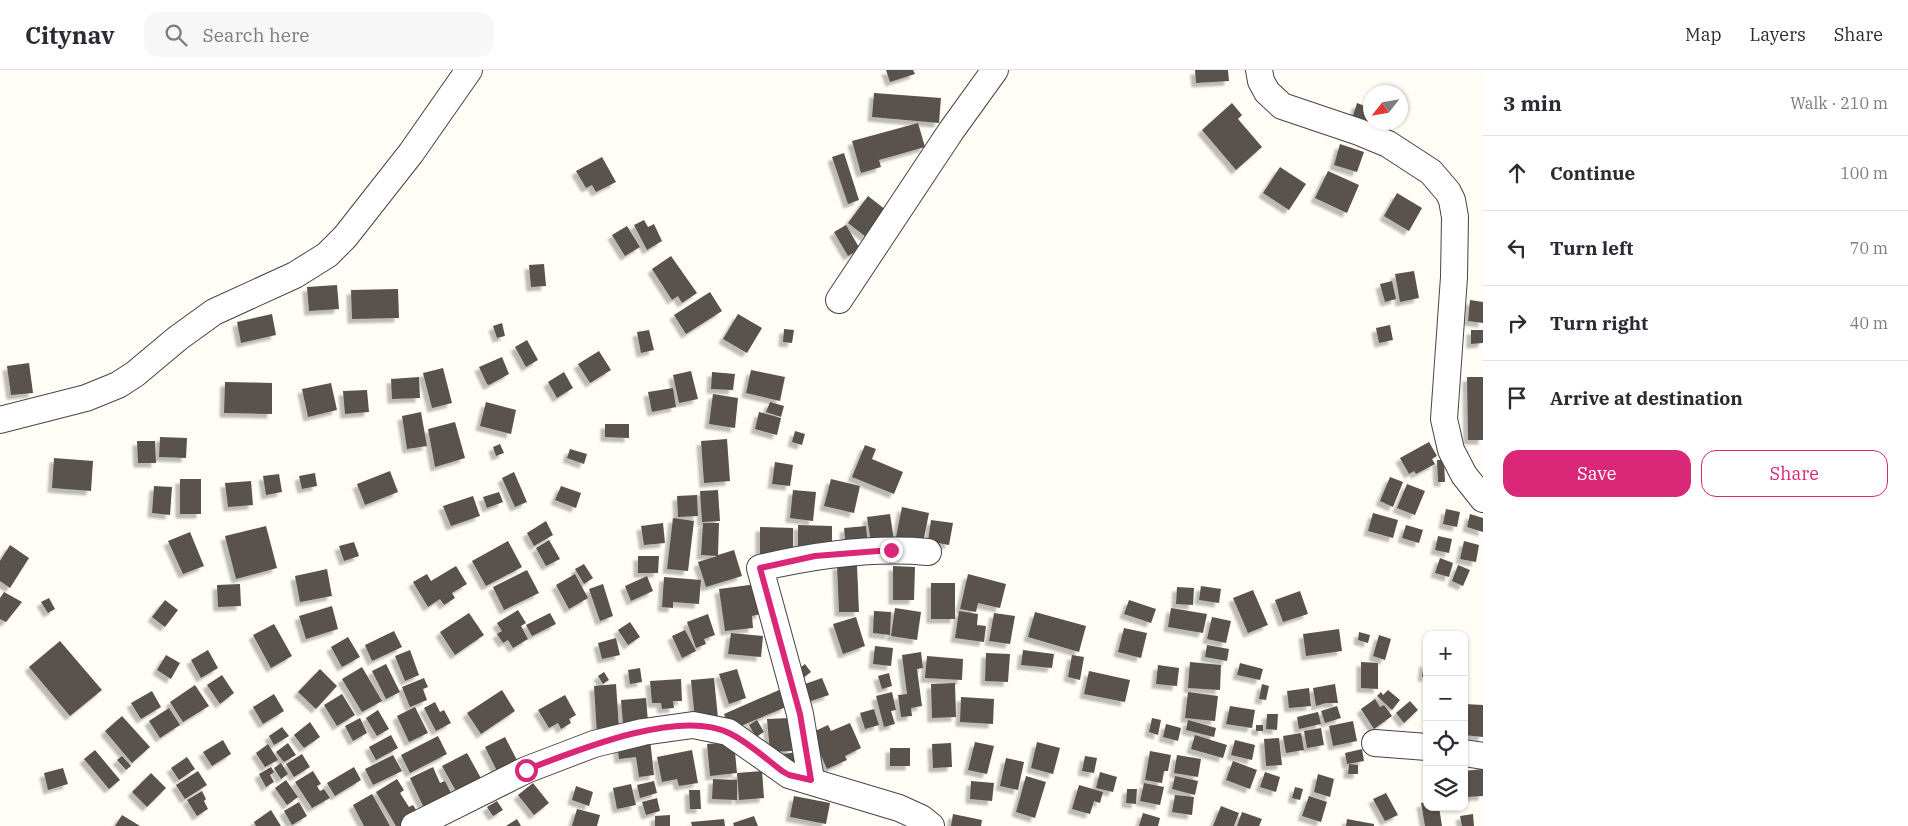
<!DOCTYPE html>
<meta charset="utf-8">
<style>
body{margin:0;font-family:"IBM Plex Serif",serif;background:#f7f7f7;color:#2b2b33}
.controls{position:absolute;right:15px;bottom:15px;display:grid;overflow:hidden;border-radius:10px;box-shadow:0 1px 4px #0004}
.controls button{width:45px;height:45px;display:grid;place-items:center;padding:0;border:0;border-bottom:1px solid #e1e1e2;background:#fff;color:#2b2b33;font:25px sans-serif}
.compass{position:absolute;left:1363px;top:15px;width:45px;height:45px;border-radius:50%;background:#fff;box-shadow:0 1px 4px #0004;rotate:239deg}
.stop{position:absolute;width:15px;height:15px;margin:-11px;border:4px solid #db2777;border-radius:50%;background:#fff}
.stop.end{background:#db2777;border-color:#fff;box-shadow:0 1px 5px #0008}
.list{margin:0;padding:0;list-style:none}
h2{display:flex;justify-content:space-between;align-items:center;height:65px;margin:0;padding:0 20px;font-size:21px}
h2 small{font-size:16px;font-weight:400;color:#7c7c81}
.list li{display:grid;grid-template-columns:32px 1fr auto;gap:15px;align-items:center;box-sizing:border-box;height:75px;padding:0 20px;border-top:1px solid #e1e1e2}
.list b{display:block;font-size:19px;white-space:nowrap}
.list em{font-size:16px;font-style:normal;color:#7c7c81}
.actions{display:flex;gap:10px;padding:15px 20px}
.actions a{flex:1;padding:11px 0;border:1px solid #db2777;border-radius:15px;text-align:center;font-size:18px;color:#db2777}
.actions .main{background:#db2777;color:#fff}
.icon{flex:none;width:28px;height:28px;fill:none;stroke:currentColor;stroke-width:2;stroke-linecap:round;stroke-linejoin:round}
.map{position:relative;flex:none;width:1483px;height:756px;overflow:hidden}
header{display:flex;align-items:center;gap:30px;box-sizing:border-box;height:70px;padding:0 25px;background:#fff;border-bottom:1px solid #e1e1e2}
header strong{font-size:24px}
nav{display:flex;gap:28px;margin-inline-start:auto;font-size:18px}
.search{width:350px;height:45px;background:#f7f7f7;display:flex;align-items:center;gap:12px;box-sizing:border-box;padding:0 18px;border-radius:15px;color:#7c7c81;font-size:19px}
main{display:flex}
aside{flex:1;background:#fff}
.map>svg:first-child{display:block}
.building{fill:#5a524d;filter:url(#shadow)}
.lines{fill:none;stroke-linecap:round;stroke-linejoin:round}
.minor-casing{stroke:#444;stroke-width:28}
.minor{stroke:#fff;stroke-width:26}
.route{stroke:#db2777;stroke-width:6}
</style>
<header>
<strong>Citynav</strong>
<div class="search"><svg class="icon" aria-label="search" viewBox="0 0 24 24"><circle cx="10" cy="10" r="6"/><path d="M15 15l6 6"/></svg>Search here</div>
<nav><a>Map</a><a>Layers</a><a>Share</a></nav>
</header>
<main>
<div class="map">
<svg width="1483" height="756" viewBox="0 0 1483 756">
<defs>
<filter id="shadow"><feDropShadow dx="-4.5" dy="4.5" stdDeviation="1" flood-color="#0004"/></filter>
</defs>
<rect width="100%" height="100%" fill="#fffdf5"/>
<g class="building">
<path d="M886 0H913L915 4 890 12Z"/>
<path d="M1195 0H1228L1229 11 1196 13Z"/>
<path d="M874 23 941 28 939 53 872 47Z"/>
<path d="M1232 33 1242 45 1238 49 1262 77 1236 100 1202 60Z"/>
<path d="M1357 33 1370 38V52H1375L1372 59 1351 52Z"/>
<path d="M918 53 925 77 879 90 881 97 861 103 852 71Z"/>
<path d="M1340 74 1364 82 1357 102 1334 95Z"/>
<path d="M844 83 859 130 848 134 832 87Z"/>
<path d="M602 87 616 112 596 122 592 115 586 118 576 101Z"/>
<path d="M1280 97 1306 114 1289 140 1263 123Z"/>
<path d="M1328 101 1359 115 1347 143 1315 128Z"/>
<path d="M1397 123 1422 138 1409 161 1384 146Z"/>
<path d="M868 126 886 140 866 167 848 153Z"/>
<path d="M644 150 648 157 654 154 662 171 647 180 634 155Z"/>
<path d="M846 155 860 179 848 186 834 162Z"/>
<path d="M627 156 640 177 625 186 612 165Z"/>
<path d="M671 186 697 223 682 233 678 226 672 230 652 199Z"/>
<path d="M544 194 546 216 531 217 529 195Z"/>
<path d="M1414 201 1419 228 1400 232 1395 204Z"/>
<path d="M1392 211 1396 229 1385 232 1380 214Z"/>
<path d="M337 215 339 239 309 241 307 217Z"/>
<path d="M398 219 399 248 352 249 351 220Z"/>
<path d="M710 222 722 241 686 264 674 245Z"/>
<path d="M1470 230 1483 232V253L1468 251Z"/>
<path d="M272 244 276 265 241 273 237 252Z"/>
<path d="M738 244 762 258 747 283 723 269Z"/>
<path d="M502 253 505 266 497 268 493 256Z"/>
<path d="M1390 255 1393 270 1379 273 1376 258Z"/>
<path d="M784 259 794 260 792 273 783 272Z"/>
<path d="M649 260 654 280 641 283 637 262Z"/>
<path d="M1471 260H1483V273L1471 274Z"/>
<path d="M527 270 538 290 526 297 515 277Z"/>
<path d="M599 281 611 300 590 313 578 294Z"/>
<path d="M502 287 509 304 489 315 487 314 479 297Z"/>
<path d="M29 293 33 323 11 325 7 296Z"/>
<path d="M443 298 452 333 432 338 423 303Z"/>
<path d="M751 300 785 307 780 331 746 323Z"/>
<path d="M691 301 698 329 679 333 673 305Z"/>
<path d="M564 302 573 318 557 328 548 312Z"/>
<path d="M712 302 735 304 733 320 711 319Z"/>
<path d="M419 307 420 328 392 329 391 309Z"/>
<path d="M1467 307H1483V370H1468Z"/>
<path d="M225 312 272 313V344L224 343Z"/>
<path d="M331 313 337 340 308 347 302 319Z"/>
<path d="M673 318 676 337 652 342 648 322Z"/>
<path d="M367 320 369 342 345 344 343 321Z"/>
<path d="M713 324 738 328 735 358 709 354Z"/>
<path d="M486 332 516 340 511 364 480 356Z"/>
<path d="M770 332 784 336 781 347 766 342Z"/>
<path d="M421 342 427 376 407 379 402 346Z"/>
<path d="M759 342 781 348 777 365 755 359Z"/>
<path d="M455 352 465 388 435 397 428 359Z"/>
<path d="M605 354H629V368L605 367Z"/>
<path d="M795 361 805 364 802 375 792 372Z"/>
<path d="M160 367 187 368 186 388 159 387Z"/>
<path d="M727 369 730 411 704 413 701 371Z"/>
<path d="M137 371H155L156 393H138Z"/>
<path d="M1429 372 1437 386 1432 389 1435 394 1416 404 1414 401 1409 404 1400 388Z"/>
<path d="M500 374 504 383 496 386 493 377Z"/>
<path d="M865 375 876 379 872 389 903 402 894 424 852 407Z"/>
<path d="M570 379 587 384 584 394 567 388Z"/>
<path d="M54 388 93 391 91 421 52 418Z"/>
<path d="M1437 390H1444L1445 412H1438Z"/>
<path d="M775 392 793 395 790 416 772 414Z"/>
<path d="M390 401 398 422 365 435 357 414Z"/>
<path d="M514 402 527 432 515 437 502 408Z"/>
<path d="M315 403 317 416 302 419 299 406Z"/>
<path d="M279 404 282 422 266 425 263 406Z"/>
<path d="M1390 407 1403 412 1393 437 1380 431Z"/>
<rect x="180" y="409" width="21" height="35"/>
<path d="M831 409 860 416 854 443 824 436Z"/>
<path d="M251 411 253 435 228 437 225 413Z"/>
<path d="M1407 414 1425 421 1415 445 1397 438Z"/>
<path d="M154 416 172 417 170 445 152 443Z"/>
<path d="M561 416 581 423 576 438 555 430Z"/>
<path d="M718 420 720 451 702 452 700 421Z"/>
<path d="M793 420 816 422 813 451 790 448Z"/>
<path d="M499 422 503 432 487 438 483 427Z"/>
<path d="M697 425 698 446 678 447 677 426Z"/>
<path d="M473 426 480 446 451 456 443 436Z"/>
<path d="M902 437 929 443 923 473 896 467Z"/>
<path d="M1446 439 1460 442 1457 457 1443 454Z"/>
<path d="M1373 443 1398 450 1393 468 1368 461Z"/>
<path d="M890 444 894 470 872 480 867 447Z"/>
<path d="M1470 444 1483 448V462L1467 457Z"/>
<path d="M673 448 694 451 688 501 667 499Z"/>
<path d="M931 450 953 453 949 475 928 471Z"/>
<path d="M546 451 553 465 534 476 527 463Z"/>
<path d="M663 453 665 473 644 475 641 456Z"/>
<path d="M703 453H719L718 485 734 480 742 506 706 517 698 492 717 486 701 485Z"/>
<path d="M798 455 832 456V480H798Z"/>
<path d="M1406 455 1423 460 1419 473 1402 468Z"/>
<path d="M266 456 277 498 236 509 225 466Z"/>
<path d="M866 456 868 475 846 477 844 458Z"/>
<path d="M760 457 793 458V487L760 486Z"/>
<path d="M190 462 204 496 183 504 168 471Z"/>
<path d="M1438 466 1452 469 1449 483 1435 480Z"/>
<path d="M549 470 560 489 546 496 536 478Z"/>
<path d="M508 471 522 497 486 516 472 491Z"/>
<path d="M1464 471 1479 475 1476 492 1460 489Z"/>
<path d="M354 472 359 486 344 491 339 476Z"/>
<path d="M10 475 29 488 10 518 0 511V491Z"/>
<path d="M638 486H659L658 503H638Z"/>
<path d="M1440 488 1453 493 1449 507 1435 503Z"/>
<path d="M584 494 593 508 584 514 575 499Z"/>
<path d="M837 495H857L859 542H839Z"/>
<path d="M1458 495 1470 500 1463 516 1452 511Z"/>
<path d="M456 496 467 514 452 523 455 528 444 535 440 529 428 537 413 512 427 504 431 511Z"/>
<path d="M893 496 915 497 914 530H893Z"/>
<path d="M327 499 332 526 300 532 295 506Z"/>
<path d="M527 500 539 523 504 540 493 517Z"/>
<path d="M575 504 588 528 569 539 556 515Z"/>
<path d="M968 504 1006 514 1000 538 978 533 976 542 960 539Z"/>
<path d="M647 506 653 521 631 531 625 516Z"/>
<path d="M664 507 701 510 699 534 673 532V538L662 537Z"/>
<rect x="931" y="513" width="24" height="36"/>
<path d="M240 514 241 536 218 537 217 515Z"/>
<path d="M603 514 613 546 600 551 589 519Z"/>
<path d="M757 514 761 544 752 546 753 558 725 561 719 519Z"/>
<path d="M1201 516 1221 519 1219 533 1199 530Z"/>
<path d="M1177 517 1194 518 1193 535 1176 534Z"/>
<path d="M1253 520 1268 555 1248 563 1233 528Z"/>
<path d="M1300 521 1308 544 1283 552 1275 530Z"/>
<path d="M4 522 22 532 6 552 0 549V528Z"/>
<path d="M49 528 55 539 48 543 41 532Z"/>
<path d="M165 530 178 540 165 557 152 547Z"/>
<path d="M1129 530 1156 539 1151 553 1124 544Z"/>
<path d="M332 536 338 559 306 569 299 546Z"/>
<path d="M895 538 921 542 917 570 891 566Z"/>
<path d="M1171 538 1207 544 1203 563 1168 557Z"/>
<path d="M518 540 526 553 521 556 528 569 513 578 508 570 503 573 497 564 502 561 497 553Z"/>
<path d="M874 541 891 542 890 565 873 563Z"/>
<path d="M959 541 978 544 977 555 986 556 984 572 955 568Z"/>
<path d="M1035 542 1086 556 1079 582 1028 567Z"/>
<path d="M469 543 484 565 455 585 440 562Z"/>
<path d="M550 543 556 554 532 566 526 555Z"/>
<path d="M994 543 1015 546 1010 574 989 571Z"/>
<path d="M708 544 715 565 704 569 706 574 696 578 687 552Z"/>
<path d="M856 547 865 576 843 584 833 554Z"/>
<path d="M1212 547 1231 551 1226 573 1207 569Z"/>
<path d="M630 552 640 567 628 575 618 560Z"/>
<path d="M274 554 292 586 271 598 253 565Z"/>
<path d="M1124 558 1147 563 1141 588 1118 582Z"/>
<path d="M1339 559 1342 581 1306 586 1303 564Z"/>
<path d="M685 560 696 581 682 588 672 566Z"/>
<path d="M394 561 402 577 372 591 365 575Z"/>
<path d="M1359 562 1370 565 1368 573 1358 570Z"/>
<path d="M731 563 763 566 761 587 728 584Z"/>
<path d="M1379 565 1391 569 1385 590 1373 586Z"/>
<path d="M348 567 360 587 342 597 331 577Z"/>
<path d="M616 568 620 585 602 589 598 573Z"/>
<path d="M60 571 102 620 70 646 29 597Z"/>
<path d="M1207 575 1229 579 1227 591 1205 587Z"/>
<path d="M875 576 893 578 891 596 873 594Z"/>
<path d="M208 580 218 598 201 608 191 590Z"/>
<path d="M410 580 419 605 405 611 395 586Z"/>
<path d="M1023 580 1054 584 1052 598 1021 595Z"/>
<path d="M921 582 923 598 917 599 922 636 911 638 912 646 901 647 898 625 907 624 902 585Z"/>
<path d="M986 583 1010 584 1008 612 985 611Z"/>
<path d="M166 585 180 593 171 609 157 600Z"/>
<path d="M1072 585 1084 587 1080 610 1068 607Z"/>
<path d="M927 586 963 589 962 610 925 608Z"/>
<path d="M1190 592 1221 595 1220 620 1188 618Z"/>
<path d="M1361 592 1378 593V619L1361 618Z"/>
<path d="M1424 592 1427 593V607H1422Z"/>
<path d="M1240 593 1263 599 1260 610 1237 605Z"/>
<path d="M386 594 400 622 386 629 372 601Z"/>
<path d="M805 594 811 602 803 608 797 600Z"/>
<path d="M1158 595 1179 598 1177 616 1156 614Z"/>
<path d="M362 597 382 631 362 642 342 609Z"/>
<path d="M640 598 642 612 630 614 628 600Z"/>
<path d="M320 599 337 616 316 639 298 622Z"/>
<path d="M737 599 746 628 729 634 719 604Z"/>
<path d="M1089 601 1130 610 1125 632 1084 624Z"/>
<path d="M604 602 609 610 603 614 598 606Z"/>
<path d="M889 603 892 616 882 619 878 606Z"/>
<path d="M222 605 234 623 220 634 207 615Z"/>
<path d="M424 608 428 617 423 619 427 630 410 637 402 617Z"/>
<path d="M714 608 718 648 695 650 691 610Z"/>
<path d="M822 608 829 625 808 632 802 615Z"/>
<path d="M681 609 682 631H673L674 638 662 639 661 633H652L650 611Z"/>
<path d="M955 613 956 647 932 648 931 614Z"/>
<path d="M616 614 619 658 597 665 594 616Z"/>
<path d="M1262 614 1269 616 1266 630 1259 629Z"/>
<path d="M1335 614 1338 633H1326L1316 636 1313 618Z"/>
<path d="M195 615 209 636 183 652 170 632Z"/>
<path d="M1309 618 1311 636 1289 638 1287 621Z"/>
<path d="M502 620 515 641 481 664 467 643Z"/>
<path d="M779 620 786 637 731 660 724 644Z"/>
<path d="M1388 620 1400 630 1392 640 1377 626 1381 622 1383 625Z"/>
<path d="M152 621 161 637 141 649 131 633Z"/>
<path d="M892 622 896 640 891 641 895 654 884 657 876 626Z"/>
<path d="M1188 622 1218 626 1215 651 1185 648Z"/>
<path d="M274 624 284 641 263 654 253 637Z"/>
<path d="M342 624 355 645 337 656 324 635Z"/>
<path d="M565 625 576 645 569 649 571 653 561 659 558 653 549 658 538 640Z"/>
<path d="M961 627 994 629 993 654 960 652Z"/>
<path d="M646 628 648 652 623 654 621 630Z"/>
<path d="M1375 629 1380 637 1384 635 1392 646 1374 659 1361 639Z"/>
<path d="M1410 631 1418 640 1404 653 1396 643Z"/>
<path d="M435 632 440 642 444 640 451 653 436 661 424 638Z"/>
<path d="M1464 634 1483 635V667L1464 665Z"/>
<path d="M1230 636 1255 640 1252 658 1226 654Z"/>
<path d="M1337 636 1341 648 1325 653 1321 641Z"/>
<path d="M415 637 428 663 409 672 397 646Z"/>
<path d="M169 638 180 655 160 668 149 651Z"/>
<path d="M874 639 879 655 865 659 860 643Z"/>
<path d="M378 640 389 659 377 666 366 648Z"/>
<path d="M1318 642 1321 654 1299 659 1297 647Z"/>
<path d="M1267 644H1278L1277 660 1266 659Z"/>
<path d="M122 646 150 677 132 693 105 661Z"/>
<path d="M360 648 367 663 353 671 345 656Z"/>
<path d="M790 648 792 681 770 682 767 649Z"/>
<path d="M1152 648 1161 650 1158 665 1149 662Z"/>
<path d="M757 650 764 662 756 667 749 655Z"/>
<path d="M1188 650 1216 658 1214 667 1186 660Z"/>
<path d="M1353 651 1357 671 1333 676 1329 656Z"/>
<path d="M310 652 320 667 304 678 294 665Z"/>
<path d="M850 653 861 678 845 686 847 690 827 699 811 663 828 655 831 661Z"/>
<path d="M1166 654 1181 658 1178 671 1163 667Z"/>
<rect x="1256" y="655" width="7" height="6"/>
<path d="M282 657 289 666 274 675 269 666Z"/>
<path d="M1321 658 1324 675 1307 678 1304 661Z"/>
<path d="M1301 663 1304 680 1286 683 1283 666Z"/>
<path d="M391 665 398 678 376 690 369 677Z"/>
<path d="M1195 665 1227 675 1223 688 1191 679Z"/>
<path d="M438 666 447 684 410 703 401 685Z"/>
<path d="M505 667 519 694 499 705 485 677Z"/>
<path d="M1279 668 1282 695 1266 696 1264 669Z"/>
<path d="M650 669 654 705 639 707 636 687 619 689 617 673Z"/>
<path d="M223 670 231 684 212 696 203 682Z"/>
<path d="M1235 670 1255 675 1252 690 1231 685Z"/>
<path d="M734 672 737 703 710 706 707 674Z"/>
<path d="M975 672 994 676 987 704 968 700Z"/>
<path d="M1037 672 1060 678 1053 704 1031 698Z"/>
<path d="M288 673 296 685 284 692 276 682Z"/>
<path d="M951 673 952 697 933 698 932 674Z"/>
<path d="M268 674 278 690 265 697 256 683Z"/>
<rect x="890" y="678" width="20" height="18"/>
<path d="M1362 679 1364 691 1347 694 1345 683Z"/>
<path d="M95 680 120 710 109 719 84 689Z"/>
<path d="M692 680 698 713 679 716 677 709 662 712 657 687Z"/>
<path d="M804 681 806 696 785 699 783 684Z"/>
<path d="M1150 681 1171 685 1168 701H1164L1162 713 1145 710Z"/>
<path d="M467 683 482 710 457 723 442 696Z"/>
<path d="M302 684 310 697 294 707 286 694Z"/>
<path d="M393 685 402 701 373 715 365 699Z"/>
<path d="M1177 685 1201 689 1198 707 1174 703Z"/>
<path d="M122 686 131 696 126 700 117 690Z"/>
<path d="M1085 686 1097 688 1094 703 1082 701Z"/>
<path d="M187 687 195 699 179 710 171 698Z"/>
<path d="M1006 688 1024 692 1018 720 1000 716Z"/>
<path d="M1233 691 1257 700 1250 719 1226 710Z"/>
<path d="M281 693 288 704 281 709 274 698Z"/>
<path d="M1349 694 1358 695V704H1348Z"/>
<path d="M271 697 274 702 270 705 274 712 266 717 259 704Z"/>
<path d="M354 697 361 710 335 726 327 713Z"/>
<path d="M433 697 440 713 445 711 452 725 424 738 410 708Z"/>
<path d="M63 698 68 714 48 720 44 703Z"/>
<path d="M1483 699V726L1464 727V701Z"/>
<path d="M198 701 207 715 185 729 176 715Z"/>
<path d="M313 701 321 714 317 716 320 721 324 719 330 728 312 738 295 712Z"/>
<path d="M762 701 764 728 739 730 737 703Z"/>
<path d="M1100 702 1117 707 1113 722 1096 718Z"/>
<path d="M1265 702 1280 707 1276 722 1260 717Z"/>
<path d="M151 703 166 718 147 737 132 722Z"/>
<path d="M1318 704 1334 709 1330 727 1314 722Z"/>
<path d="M1026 706 1046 712 1035 748 1016 742Z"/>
<path d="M1175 706 1198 711 1195 725 1172 719Z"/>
<path d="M397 709 404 720 400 723 409 737 413 735 420 746 403 756H396L376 722Z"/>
<path d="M713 709 737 710V730L712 729Z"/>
<path d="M286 710 298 727 287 735 275 718Z"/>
<path d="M654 711 657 723 640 728 637 715Z"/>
<path d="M971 711 994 713 992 731 970 729Z"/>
<path d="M533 713 549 733 534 745 518 725Z"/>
<path d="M1144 713 1164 717 1160 735 1140 731Z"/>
<path d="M631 714 636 735 617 739 613 718Z"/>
<path d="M1079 715 1103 722 1100 733 1094 731 1090 744 1072 739Z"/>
<path d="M576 716 593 722 589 736 572 730Z"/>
<path d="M1295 717 1303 719 1300 730 1292 728Z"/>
<path d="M1127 719H1137L1136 734 1126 733Z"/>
<path d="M689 720H700L701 739H690Z"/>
<path d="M202 721 206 729 204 731 208 739 197 746 187 730Z"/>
<path d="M1386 723 1398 745 1385 751 1373 729Z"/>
<path d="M372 724 390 756H364L353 735Z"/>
<path d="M1175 725 1194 727 1192 745 1172 742Z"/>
<path d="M794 726 830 733 826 754 790 747Z"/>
<path d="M1309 726 1327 732 1321 752 1302 746Z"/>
<path d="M657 728 660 741 646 745 642 732Z"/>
<path d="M497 731 503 740 493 746 487 737Z"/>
<path d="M299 732 307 746 292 755 284 741Z"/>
<path d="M1427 732V737H1439L1442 756H1425L1421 733Z"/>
<path d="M1221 736 1239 743 1234 756H1213Z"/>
<path d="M577 739 600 745 597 756H572Z"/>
<path d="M271 740 281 756H256L254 752Z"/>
<path d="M1242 742 1262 749 1259 756H1237Z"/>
<path d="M1143 743 1160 748 1158 756H1139Z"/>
<path d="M953 744 982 750 981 756H951Z"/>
<path d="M1473 744 1474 756H1462L1460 746Z"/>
<path d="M122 745 140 756H115Z"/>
<path d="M670 745V756H655V746Z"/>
<path d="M754 746 758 756H734L733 753Z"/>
<path d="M517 749 521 756H506Z"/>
<path d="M724 749 725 756H692L691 752Z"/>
<path d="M1347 749 1374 754V756H1346Z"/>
</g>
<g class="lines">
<defs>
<g id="minor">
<path d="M1259 0 1261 11 1267 22 1282 36 1359 62 1388 74 1431 102 1448 122 1452 130 1455 147 1454 207 1444 349 1451 380 1464 405 1483 429"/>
<path d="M839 230 951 61 995 0"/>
<path d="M0 350 86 328 118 315 135 304 178 268 214 242 295 205 327 185 345 167 411 83 469 0"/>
<path d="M1375 673 1427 677"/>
<path d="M1464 683 1483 686"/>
<path d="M811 710 800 644 760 498C815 485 871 477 928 482"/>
<path d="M414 756 526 700 594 674 643 662 693 655 728 662 789 705 899 738 921 748 931 756"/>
</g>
</defs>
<use href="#minor" class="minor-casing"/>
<use href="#minor" class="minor"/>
</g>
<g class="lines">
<path class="route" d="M526 700C575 681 679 638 729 663 748 672 765 688 782 701L789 705 811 710 800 644 760 498 815 486 891 480"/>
</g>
</svg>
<div class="controls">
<button>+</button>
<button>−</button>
<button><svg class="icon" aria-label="locate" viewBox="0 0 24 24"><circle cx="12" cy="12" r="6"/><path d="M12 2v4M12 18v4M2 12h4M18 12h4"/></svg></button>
<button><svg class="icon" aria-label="layers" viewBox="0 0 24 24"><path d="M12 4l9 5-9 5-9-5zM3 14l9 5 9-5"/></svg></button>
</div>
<svg class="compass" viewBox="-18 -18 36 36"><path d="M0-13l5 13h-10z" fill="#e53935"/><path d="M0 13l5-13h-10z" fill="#7c7c81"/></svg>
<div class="stop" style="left:526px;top:700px"></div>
<div class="stop end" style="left:891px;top:480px"></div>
</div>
<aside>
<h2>3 min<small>Walk · 210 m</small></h2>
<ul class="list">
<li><svg class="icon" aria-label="ahead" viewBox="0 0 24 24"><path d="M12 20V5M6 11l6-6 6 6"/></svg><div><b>Continue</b></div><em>100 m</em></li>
<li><svg class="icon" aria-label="left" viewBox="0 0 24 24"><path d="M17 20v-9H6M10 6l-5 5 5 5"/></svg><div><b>Turn left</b></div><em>70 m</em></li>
<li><svg class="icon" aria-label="right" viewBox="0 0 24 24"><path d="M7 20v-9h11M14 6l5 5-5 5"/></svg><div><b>Turn right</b></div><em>40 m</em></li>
<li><svg class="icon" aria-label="arrive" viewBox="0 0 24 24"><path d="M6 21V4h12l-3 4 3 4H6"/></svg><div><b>Arrive at destination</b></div></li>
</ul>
<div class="actions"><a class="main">Save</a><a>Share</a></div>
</aside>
</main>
